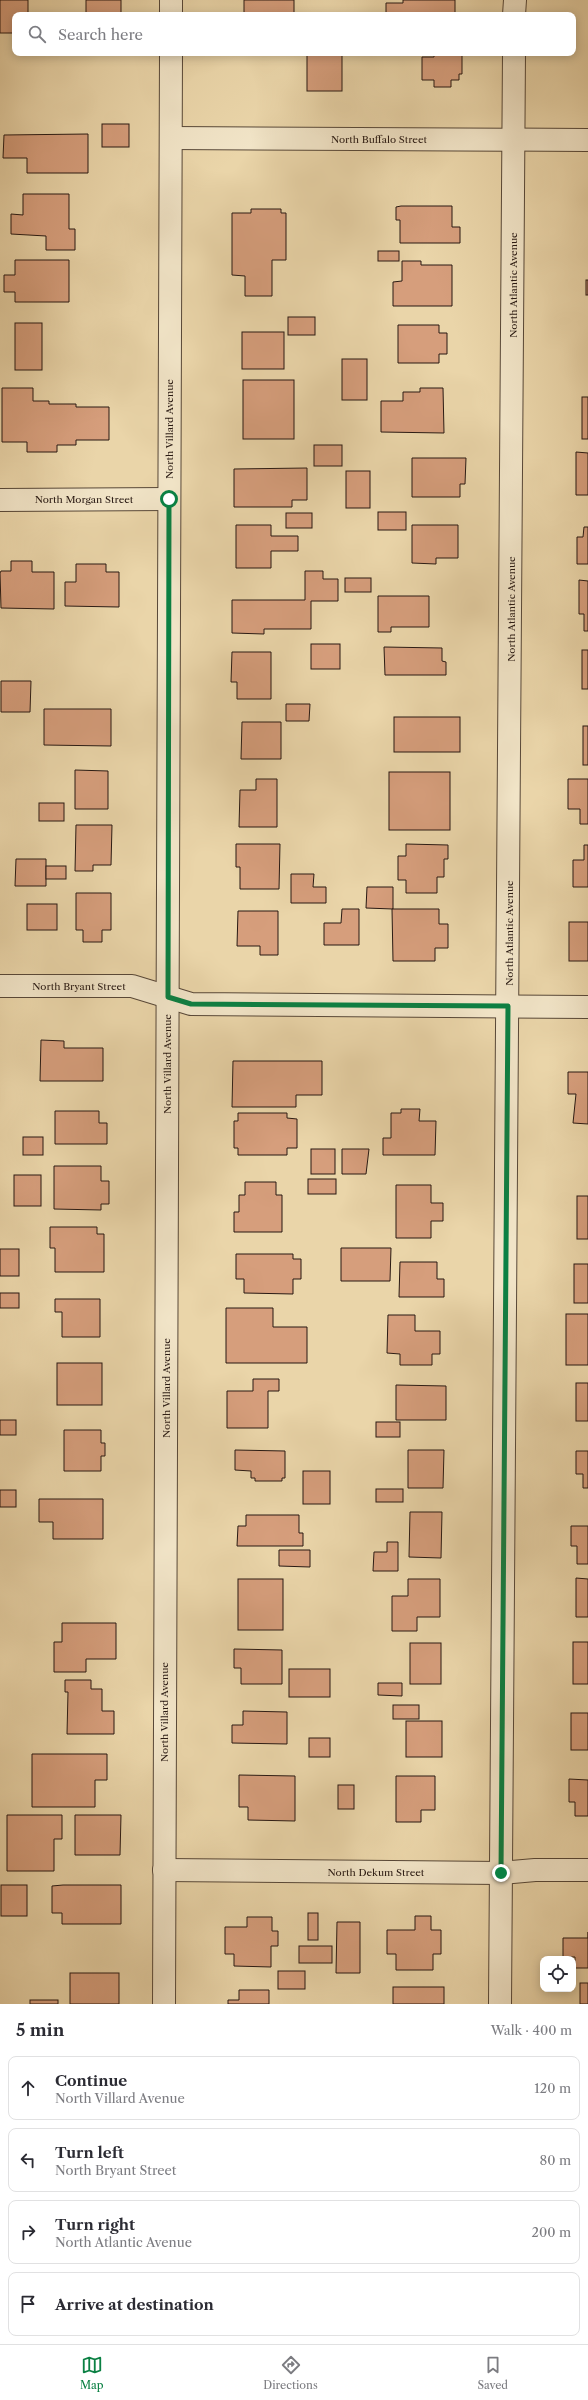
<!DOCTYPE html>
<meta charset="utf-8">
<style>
body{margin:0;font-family:"Libre Caslon Text",serif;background:#f2f2f3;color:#2b2b33}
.controls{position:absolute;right:12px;bottom:12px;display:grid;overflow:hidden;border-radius:8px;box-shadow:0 2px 10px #0003}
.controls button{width:36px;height:36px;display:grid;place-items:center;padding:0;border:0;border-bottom:1px solid #e1e1e2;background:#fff;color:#2b2b33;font:20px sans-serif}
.stop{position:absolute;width:12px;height:12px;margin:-9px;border:3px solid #0b8043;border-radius:50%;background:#fff}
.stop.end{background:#0b8043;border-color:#fff;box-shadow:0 1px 4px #0008}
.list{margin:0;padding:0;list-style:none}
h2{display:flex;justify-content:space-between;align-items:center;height:52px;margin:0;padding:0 16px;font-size:17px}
h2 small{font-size:13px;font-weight:400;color:#7c7c81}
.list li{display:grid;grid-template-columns:26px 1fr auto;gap:12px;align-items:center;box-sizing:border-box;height:64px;margin:0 8px 8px;padding:0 8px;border:1px solid #e1e1e2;border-radius:8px}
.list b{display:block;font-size:15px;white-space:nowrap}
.list p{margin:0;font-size:13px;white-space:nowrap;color:#7c7c81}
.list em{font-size:13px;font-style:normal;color:#7c7c81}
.icon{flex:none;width:22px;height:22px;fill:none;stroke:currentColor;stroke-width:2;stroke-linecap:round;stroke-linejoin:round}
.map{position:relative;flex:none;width:588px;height:2004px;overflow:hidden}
.search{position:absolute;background:#fff;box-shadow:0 2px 10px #0003;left:12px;right:12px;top:12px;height:44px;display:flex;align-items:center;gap:10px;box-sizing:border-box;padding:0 14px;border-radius:8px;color:#7c7c81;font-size:15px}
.sheet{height:340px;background:#fff}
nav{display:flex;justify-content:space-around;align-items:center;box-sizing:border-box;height:56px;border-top:1px solid #e1e1e2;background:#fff;font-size:11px;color:#7c7c81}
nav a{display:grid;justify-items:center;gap:2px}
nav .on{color:#0b8043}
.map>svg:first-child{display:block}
.building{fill:#d69e7c;stroke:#281913}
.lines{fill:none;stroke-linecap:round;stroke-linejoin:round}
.street-casing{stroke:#584838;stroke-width:24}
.street{stroke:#f1e4c7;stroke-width:22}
.route{stroke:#0b8043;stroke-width:5}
.labels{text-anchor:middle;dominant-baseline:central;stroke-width:3;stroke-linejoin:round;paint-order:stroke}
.street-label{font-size:10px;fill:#281913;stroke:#f1e4c7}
</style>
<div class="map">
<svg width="588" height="2004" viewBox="0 0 588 2004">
<rect width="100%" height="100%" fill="#ead5a9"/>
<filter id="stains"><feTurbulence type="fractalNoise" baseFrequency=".005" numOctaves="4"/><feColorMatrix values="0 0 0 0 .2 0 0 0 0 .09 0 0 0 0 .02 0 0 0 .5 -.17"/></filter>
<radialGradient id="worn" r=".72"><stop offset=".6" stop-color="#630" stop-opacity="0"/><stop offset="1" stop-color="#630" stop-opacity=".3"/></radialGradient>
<g class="building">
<path d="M0 0H28V15H15V33H0Z"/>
<rect x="86" y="0" width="35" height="15"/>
<rect x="244" y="0" width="50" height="15"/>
<path d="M403 0H455V14L386 15V3H403Z"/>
<rect x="29" y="14" width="19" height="1"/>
<rect x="307" y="53" width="35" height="38"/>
<path d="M434 53H462V74H459V80H451V87H434V80H422V57H434Z"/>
<rect x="102" y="124" width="27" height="23"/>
<path d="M88 134V173H27V158H3L4 135Z"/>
<path d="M23 194H69V229H75V250H46V236L11 234V214L23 215Z"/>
<path d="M401 206H452V227H460V243H400V220H396V207Z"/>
<path d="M251 209H281V213H286V260H272V296H245V276L232 275V213H251Z"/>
<rect x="378" y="251" width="21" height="10"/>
<path d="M15 260H69V302H15V292H4V275H15Z"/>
<path d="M402 261H421V265H452V306H393V282L402 281Z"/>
<rect x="586" y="280" width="2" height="15"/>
<rect x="288" y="317" width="27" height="18"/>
<rect x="15" y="323" width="27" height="47"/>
<path d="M398 325H439V333H447V354H439V363H398Z"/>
<rect x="242" y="332" width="42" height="37"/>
<rect x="342" y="359" width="25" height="41"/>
<rect x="243" y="380" width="51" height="59"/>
<path d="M2 388H33V401H49V404H76V407H109V440H76V445H57V452H27V442H2Z"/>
<path d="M420 388H443L444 433 381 432V401H403V392H420Z"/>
<rect x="582" y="397" width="6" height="42"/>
<rect x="314" y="445" width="28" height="21"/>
<path d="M576 452 588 453V495H576Z"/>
<path d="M412 458H466L465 484H460V497H412Z"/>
<path d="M307 468V500H292V507H234V469Z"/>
<rect x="346" y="471" width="24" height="37"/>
<rect x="378" y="512" width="28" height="18"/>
<rect x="286" y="513" width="26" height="15"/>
<path d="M236 525H271V536H298V551H271V568H236Z"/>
<path d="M412 525H458V558H436V564L412 563Z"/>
<path d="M584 527H588V564H577V537H583Z"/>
<path d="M11 561H32V572H54V609L1 608 0 573 1 571H11Z"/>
<path d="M76 564H106V572H119V607L65 606V582H76Z"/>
<path d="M305 571H323V579H338V601H311V629H264V634L232 633V600H305Z"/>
<rect x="345" y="578" width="26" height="14"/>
<path d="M579 580 588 581V631H584V614H579Z"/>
<path d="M378 596H429V627H391V632H378Z"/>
<rect x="311" y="644" width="29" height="25"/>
<path d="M384 647 442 648V661L446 662V675H385Z"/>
<rect x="582" y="650" width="6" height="39"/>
<path d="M232 652H271V699H237V682H231Z"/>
<path d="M1 681H31L30 712H1Z"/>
<path d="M286 704H310L309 721H286Z"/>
<path d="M44 709H111V746L44 745Z"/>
<rect x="394" y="717" width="66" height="35"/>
<path d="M242 722H281V759H241Z"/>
<rect x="583" y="726" width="5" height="39"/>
<path d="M75 770 108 771V809H75Z"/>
<rect x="389" y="772" width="61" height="58"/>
<path d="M256 779H277V827H239L240 790H256Z"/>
<path d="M568 779H588V824H580V809H568Z"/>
<rect x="39" y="803" width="25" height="18"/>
<path d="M76 825H112L111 865H93V871H75Z"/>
<path d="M236 844H280L279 889H240V867H236Z"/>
<path d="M406 844 448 845V859H444V877H437V893H406V880H398V856H406Z"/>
<path d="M584 845H588V887H573V860H584Z"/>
<path d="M16 859H46V886H15Z"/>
<rect x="46" y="866" width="20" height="13"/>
<path d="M291 874H314L313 887H326V903H291Z"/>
<path d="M367 887H393V909L366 908Z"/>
<path d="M76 893H111V930H102V942H83V930H76Z"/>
<rect x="27" y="904" width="30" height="26"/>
<path d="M342 909H359V945H324V923H341Z"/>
<path d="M392 909H439V924H448V948H435V961H393Z"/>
<path d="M238 911H278V955H260V946H237Z"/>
<rect x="569" y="922" width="19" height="39"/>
<path d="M41 1040 64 1041V1048H103V1081H40Z"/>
<path d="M233 1061H322V1095H296V1107H232Z"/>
<path d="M568 1072H588V1124L573 1123 576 1094H568Z"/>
<path d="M401 1109H420L419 1121H436L435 1155H383V1138H391V1113H401Z"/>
<path d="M55 1111H99V1123H107V1144H55Z"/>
<path d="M238 1113H287V1118L297 1119V1148H287V1155H238V1148H234V1121H238Z"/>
<rect x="23" y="1137" width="20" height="18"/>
<rect x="311" y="1149" width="24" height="25"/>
<path d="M342 1149H369L366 1174H342Z"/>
<path d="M54 1166H101V1181H109V1204H101V1210L54 1209Z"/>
<rect x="14" y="1175" width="27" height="31"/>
<rect x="308" y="1179" width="28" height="15"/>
<path d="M245 1182H276V1195H282V1232H234V1212H239V1195H245Z"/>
<path d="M396 1185H431V1203H443V1221H431V1238H396Z"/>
<rect x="577" y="1196" width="11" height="43"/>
<path d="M50 1227H97V1234H104V1272H55V1248H50Z"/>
<path d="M341 1248H391L390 1281H341Z"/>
<rect x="0" y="1249" width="19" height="27"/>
<path d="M236 1254H293V1259H301V1279H293V1294L244 1293V1279H236Z"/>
<path d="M400 1262H437V1279H444V1297H399Z"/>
<rect x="574" y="1264" width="14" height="39"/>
<rect x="0" y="1293" width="19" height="15"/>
<path d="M55 1299H100V1337H62V1312H55Z"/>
<path d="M226 1308H273V1327H307V1363H226Z"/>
<rect x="566" y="1314" width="22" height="51"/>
<path d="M388 1315H415V1331H440V1354H432V1365H400V1354L387 1353Z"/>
<rect x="57" y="1363" width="45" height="42"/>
<path d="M253 1379H279V1391H268V1428H227V1391H253Z"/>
<rect x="576" y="1383" width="12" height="38"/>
<path d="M396 1385 446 1386V1420H396Z"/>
<rect x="0" y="1420" width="16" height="15"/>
<rect x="376" y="1422" width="24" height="15"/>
<path d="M64 1430H101V1443H105V1456H101V1471H64Z"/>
<path d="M235 1450 285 1451V1478H282V1481H255V1478H251V1471L235 1470Z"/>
<path d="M408 1450H444L443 1488H408Z"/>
<path d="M576 1451H588V1488H583V1474H576Z"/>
<rect x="303" y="1471" width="27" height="33"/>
<rect x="376" y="1489" width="27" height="13"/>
<rect x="0" y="1490" width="16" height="17"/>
<path d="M39 1499H103V1539H53V1522H39Z"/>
<path d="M410 1512H442L441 1558 409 1557Z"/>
<path d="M246 1515H299V1533H303V1546H237L238 1526H246Z"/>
<path d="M571 1526H588V1564H577V1546H571Z"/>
<path d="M387 1542H398V1571H373L374 1552H387Z"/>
<path d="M279 1550H310V1567L279 1566Z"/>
<path d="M576 1578 588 1579V1617H576Z"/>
<rect x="238" y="1579" width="45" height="51"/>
<path d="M408 1579H440V1617H417V1631H392V1596H408Z"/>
<path d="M62 1623H116V1659H86V1672H54V1642H62Z"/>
<rect x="573" y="1642" width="15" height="42"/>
<rect x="410" y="1643" width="31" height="41"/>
<path d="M234 1649 282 1650V1684H241V1668H234Z"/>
<rect x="289" y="1669" width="41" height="28"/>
<path d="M65 1680H91V1689H102V1711H114V1734H67L68 1692H65Z"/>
<path d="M378 1683H402V1696L378 1695Z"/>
<rect x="393" y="1705" width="26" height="14"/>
<path d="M243 1711 287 1712V1744L232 1743V1725H243Z"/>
<rect x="571" y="1713" width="17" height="37"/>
<rect x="406" y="1721" width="36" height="36"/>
<rect x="309" y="1738" width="21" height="19"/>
<path d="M32 1754H107V1780H95V1807H32Z"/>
<path d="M239 1775 295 1776V1821L248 1820V1807H239Z"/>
<path d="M396 1776H435V1810H421V1822H396Z"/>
<path d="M569 1779 588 1780V1816H575V1802H569Z"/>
<rect x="338" y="1785" width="16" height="24"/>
<path d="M7 1815H62V1839H54V1871H7Z"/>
<path d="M75 1815H121L120 1855H75Z"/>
<rect x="1" y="1885" width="26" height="31"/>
<path d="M63 1885H121V1924H62V1913H52V1886Z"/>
<rect x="308" y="1913" width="10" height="27"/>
<path d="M415 1916H431V1930H441V1954H433V1970H396V1954H387V1930H415Z"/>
<path d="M247 1917H272V1931H278V1946H271V1967L234 1966V1954H225V1927H247Z"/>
<path d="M337 1922H360V1973H336Z"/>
<path d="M588 1932V1968H575V1957H563V1938H588Z"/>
<rect x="299" y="1946" width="33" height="17"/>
<rect x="278" y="1971" width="27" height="18"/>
<rect x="70" y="1973" width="49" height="31"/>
<rect x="580" y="1983" width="8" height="21"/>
<rect x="393" y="1987" width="51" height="17"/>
<path d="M239 1990H269V2004H228V2000H239Z"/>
<rect x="30" y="2000" width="28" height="4"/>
</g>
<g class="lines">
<defs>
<g id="street">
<path d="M171 15V0"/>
<path d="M514 15 515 0"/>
<path d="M171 138 588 140"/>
<path d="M0 500 169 499"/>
<path d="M0 986H132L191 1004 588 1007"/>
<path d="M164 1870 501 1873 535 1870H588"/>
<path d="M164 2004 171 53"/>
<path d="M500 2004 514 53"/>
</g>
</defs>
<use href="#street" class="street-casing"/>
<use href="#street" class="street"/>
</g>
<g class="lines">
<path class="route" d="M169 499 168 997 191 1004 508 1006 501 1873"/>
</g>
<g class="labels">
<g class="street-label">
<text x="379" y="139">North Buffalo Street</text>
<text transform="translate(513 285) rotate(-90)">North Atlantic Avenue</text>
<text transform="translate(169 429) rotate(-90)">North Villard Avenue</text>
<text x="84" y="499">North Morgan Street</text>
<text transform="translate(511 609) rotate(-90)">North Atlantic Avenue</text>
<text transform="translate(509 933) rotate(-90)">North Atlantic Avenue</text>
<text x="79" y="986">North Bryant Street</text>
<text transform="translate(167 1064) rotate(-90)">North Villard Avenue</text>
<text transform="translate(166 1388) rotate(-90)">North Villard Avenue</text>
<text transform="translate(164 1712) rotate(-90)">North Villard Avenue</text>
<text x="376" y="1872">North Dekum Street</text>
</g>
</g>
<rect width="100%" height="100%" filter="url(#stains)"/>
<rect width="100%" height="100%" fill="url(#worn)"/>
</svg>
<div class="controls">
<button><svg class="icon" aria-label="locate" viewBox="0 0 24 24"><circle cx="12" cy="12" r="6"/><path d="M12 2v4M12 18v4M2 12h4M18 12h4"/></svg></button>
</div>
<div class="stop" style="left:169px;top:499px"></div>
<div class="stop end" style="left:501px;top:1873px"></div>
<div class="search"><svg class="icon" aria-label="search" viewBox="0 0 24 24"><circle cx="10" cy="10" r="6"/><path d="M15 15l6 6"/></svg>Search here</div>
</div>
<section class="sheet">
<h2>5 min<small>Walk · 400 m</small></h2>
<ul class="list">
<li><svg class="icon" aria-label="ahead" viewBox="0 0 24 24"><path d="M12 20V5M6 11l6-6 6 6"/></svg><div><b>Continue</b><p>North Villard Avenue</p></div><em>120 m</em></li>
<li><svg class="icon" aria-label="left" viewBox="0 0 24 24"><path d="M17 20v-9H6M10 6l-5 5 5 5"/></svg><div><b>Turn left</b><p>North Bryant Street</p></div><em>80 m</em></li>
<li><svg class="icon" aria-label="right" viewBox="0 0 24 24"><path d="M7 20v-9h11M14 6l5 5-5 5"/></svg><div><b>Turn right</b><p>North Atlantic Avenue</p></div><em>200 m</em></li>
<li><svg class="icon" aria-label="arrive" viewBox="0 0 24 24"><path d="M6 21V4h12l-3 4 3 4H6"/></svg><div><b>Arrive at destination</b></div></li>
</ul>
</section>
<nav>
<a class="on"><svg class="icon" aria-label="map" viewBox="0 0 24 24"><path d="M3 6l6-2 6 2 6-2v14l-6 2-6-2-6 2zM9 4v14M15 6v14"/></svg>Map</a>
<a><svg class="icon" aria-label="directions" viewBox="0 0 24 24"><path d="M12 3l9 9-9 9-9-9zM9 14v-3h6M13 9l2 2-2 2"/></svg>Directions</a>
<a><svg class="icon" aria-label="saved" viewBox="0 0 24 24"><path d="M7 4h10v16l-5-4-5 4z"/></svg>Saved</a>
</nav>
